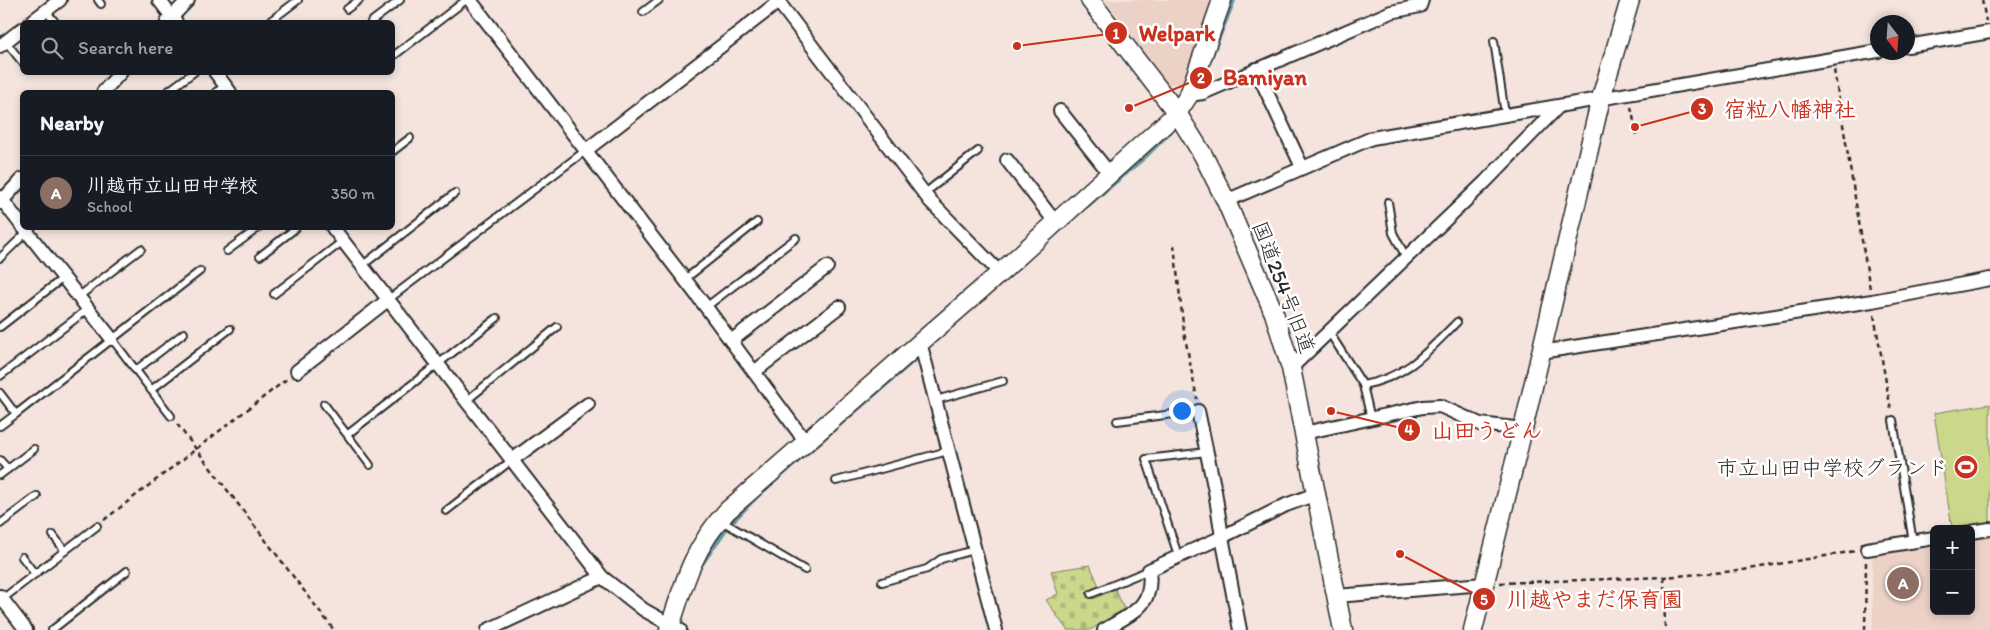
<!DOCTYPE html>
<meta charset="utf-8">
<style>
body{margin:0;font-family:Itim,"Klee One",sans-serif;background:#242831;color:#f1f3f6}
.controls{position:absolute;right:15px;bottom:15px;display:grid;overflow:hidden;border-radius:8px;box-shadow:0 2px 8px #0003}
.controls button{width:45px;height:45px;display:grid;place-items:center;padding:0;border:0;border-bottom:1px solid #363941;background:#171b24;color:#f1f3f6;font:25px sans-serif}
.compass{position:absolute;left:1870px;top:15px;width:45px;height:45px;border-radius:50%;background:#171b24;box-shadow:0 2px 8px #0003;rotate:163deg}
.you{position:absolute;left:1181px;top:410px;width:18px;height:18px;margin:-12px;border:4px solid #fff;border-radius:50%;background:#1a73e8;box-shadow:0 0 0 8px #1a73e833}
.badge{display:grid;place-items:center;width:32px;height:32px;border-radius:50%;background:#1a73e8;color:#fff;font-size:16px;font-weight:700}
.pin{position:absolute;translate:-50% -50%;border:2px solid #fff;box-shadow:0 1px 5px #0006}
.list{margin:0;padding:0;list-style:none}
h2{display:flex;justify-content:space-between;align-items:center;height:65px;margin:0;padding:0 20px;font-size:21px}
h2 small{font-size:16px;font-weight:400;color:#9ea1a6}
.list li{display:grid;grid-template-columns:32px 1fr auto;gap:15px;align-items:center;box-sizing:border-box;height:75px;padding:0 20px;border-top:1px solid #363941}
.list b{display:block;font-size:19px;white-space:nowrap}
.list p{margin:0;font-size:16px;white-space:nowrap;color:#9ea1a6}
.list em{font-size:16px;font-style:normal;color:#9ea1a6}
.icon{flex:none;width:28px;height:28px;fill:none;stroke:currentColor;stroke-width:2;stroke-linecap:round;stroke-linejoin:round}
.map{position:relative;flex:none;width:1990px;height:630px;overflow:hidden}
.search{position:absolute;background:#171b24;box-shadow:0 2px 8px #0003;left:20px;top:20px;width:375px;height:55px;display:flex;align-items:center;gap:12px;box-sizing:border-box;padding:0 18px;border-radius:8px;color:#9ea1a6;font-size:19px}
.panel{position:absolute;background:#171b24;box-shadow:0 2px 8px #0003;left:20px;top:90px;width:375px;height:140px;border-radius:8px}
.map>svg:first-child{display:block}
.built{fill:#ecd1c6}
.cemetery{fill:url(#cemetery-stones);stroke:#7b815b}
.pitch{fill:#cbd78b;stroke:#7b815b}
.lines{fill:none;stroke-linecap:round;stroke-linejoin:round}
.stream{stroke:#6896a1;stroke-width:4.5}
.lane-casing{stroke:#2b2b2b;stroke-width:10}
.street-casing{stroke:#2b2b2b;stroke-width:16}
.secondary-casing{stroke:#2b2b2b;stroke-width:21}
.path{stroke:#2b2b2b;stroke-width:2.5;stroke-dasharray:5 4;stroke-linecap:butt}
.lane{stroke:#fff;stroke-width:6}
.street{stroke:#fff;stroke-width:12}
.secondary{stroke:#fff;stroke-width:18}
.labels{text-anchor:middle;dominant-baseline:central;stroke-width:5;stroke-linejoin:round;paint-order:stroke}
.street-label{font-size:21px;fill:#2b2b2b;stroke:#fff}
.poi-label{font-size:21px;fill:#2b2b2b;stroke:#fff;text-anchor:end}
.leader{fill:none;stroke:#c8321e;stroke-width:2}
.callout-dot{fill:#c8321e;stroke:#fff;stroke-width:2}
.mark-label{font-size:15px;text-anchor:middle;font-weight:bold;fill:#fff}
.callout-label{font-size:22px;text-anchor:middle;font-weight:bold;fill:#c8321e;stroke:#fff;stroke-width:5;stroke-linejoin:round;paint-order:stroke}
</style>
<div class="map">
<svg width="1990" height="630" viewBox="0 0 1990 630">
<defs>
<pattern id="cemetery-stones" width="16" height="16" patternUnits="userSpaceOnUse" patternTransform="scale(1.25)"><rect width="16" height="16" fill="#cbd78b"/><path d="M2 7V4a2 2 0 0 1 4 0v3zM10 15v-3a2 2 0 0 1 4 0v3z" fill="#aeb978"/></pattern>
</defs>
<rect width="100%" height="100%" fill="#f4e4dd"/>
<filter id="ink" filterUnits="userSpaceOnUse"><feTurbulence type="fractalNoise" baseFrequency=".02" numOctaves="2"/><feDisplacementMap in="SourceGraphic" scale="10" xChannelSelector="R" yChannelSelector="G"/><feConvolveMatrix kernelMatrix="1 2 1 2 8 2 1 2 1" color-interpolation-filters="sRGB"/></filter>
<g filter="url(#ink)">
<g class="built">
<path d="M1105 0H1213L1183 83 1168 84Z"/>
<path d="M1990 537V630H1873L1872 555 1934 546V611H1971V540Z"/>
</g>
<path class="cemetery" d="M1090 565 1099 586 1089 591 1093 599 1115 589 1124 609 1090 630H1067L1046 600 1058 594 1051 571Z"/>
<path class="pitch" d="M1990 404V522L1952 528 1934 413Z"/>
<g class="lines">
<g class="stream">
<path d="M1211 57 1234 0"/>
<path d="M1087 206 1147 155 1178 124"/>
<path d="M770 485 921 354"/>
<path d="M699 568 728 526 762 491"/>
</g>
<defs>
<g id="lane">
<path d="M98 0 101 4"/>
<path d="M347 9 359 0"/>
<path d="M46 11 55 22"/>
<path d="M643 12 659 0"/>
<path d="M269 22 298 0"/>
<path d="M371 22 400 0"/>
<path d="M1494 41 1505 114"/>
<path d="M6 42 22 62"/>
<path d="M392 57 466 0"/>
<path d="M167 92 194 72"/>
<path d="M216 92 225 86"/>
<path d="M392 152 410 138"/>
<path d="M925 193 978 151"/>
<path d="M1388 202 1393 233 1406 257"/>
<path d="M227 251 258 228"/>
<path d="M260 256 296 228"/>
<path d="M0 258 27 232"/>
<path d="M363 265 455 193"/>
<path d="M684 280 757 222"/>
<path d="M274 294 343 241"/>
<path d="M78 297 141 249"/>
<path d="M389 299 585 151"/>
<path d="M706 307 796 238"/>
<path d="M0 327 63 278"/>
<path d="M1329 332 1363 385 1371 419"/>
<path d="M112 339 171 416"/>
<path d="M136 370 184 333"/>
<path d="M0 376 88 309"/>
<path d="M1363 385C1407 377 1427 352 1457 322"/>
<path d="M151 390 230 329"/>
<path d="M0 393 16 414 0 426"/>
<path d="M936 400 1003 381"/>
<path d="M466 401 557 327"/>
<path d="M324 404 370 465"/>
<path d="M16 414 200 271"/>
<path d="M1893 420 1913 542"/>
<path d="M1117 421 1198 411"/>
<path d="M348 434 497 318"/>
<path d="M0 460 8 469"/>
<path d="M0 475 34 449"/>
<path d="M836 481 948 451"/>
<path d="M446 511 512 460"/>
<path d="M720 520 805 570"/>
<path d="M0 524 37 496"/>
<path d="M53 535 65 551"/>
<path d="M1178 555 1146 459 1207 452"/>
<path d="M22 557 35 574"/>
<path d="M882 582 927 569 941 559 974 550"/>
<path d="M1091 594 1149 570"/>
<path d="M1 600 97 526"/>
<path d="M52 630 127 571"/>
</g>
<g id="street">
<path d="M159 0 176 22"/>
<path d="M470 0 706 307 805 441"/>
<path d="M777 0 930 201 1000 273"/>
<path d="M31 22 60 0"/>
<path d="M167 22 188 0"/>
<path d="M0 46 22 29"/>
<path d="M1908 46 1990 32"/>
<path d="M1256 69 1302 167"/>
<path d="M215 72 230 92"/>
<path d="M103 92 121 72"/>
<path d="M1189 95 1203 93 1391 12 1420 6 1422 0"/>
<path d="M1060 111 1110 174"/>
<path d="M585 151 781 0"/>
<path d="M1007 160 1056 223"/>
<path d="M0 197 22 226"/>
<path d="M1226 201 1372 138 1878 51"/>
<path d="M0 203 22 179"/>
<path d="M24 228 112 339"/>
<path d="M333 228 602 577 644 610 680 630"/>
<path d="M731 341 827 267"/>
<path d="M920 342 996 630"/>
<path d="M1541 352 1872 301 1990 279"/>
<path d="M1291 368 1485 182 1558 107"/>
<path d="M297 371 389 299"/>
<path d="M754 372 839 307"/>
<path d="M1304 433 1423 407 1440 406 1480 424 1523 429"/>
<path d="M512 460 588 404"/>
<path d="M1971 532 1990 529"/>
<path d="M1867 549 1934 538"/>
<path d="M0 596 26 630"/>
<path d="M1336 596 1484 584"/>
<path d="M488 630 602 577"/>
<path d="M1104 630C1132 613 1154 607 1149 570L1222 537 1215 491 1198 411"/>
<path d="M1240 630 1222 537 1286 505 1316 494"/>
</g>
<g id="secondary">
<path d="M1090 0 1177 113 1203 155 1226 201 1274 313 1291 368 1343 630"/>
<path d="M669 630C684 583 693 548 727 511L1000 273 1177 113 1189 95 1222 0"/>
<path d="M1473 630 1523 429 1601 98 1630 0"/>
</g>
</defs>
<use href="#lane" class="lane-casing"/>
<use href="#street" class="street-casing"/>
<use href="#secondary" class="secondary-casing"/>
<g class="path">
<path d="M1982 0 1986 21"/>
<path d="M1834 70 1870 289"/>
<path d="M1631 107 1637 135"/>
<path d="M1174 245 1184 332 1197 399"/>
<path d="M1874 315 1891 410"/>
<path d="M177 424 334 630"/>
<path d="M104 520 287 379"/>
<path d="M1664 577 1665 630"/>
<path d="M1500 583 1664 577 1737 571 1855 551"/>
<path d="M1865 630 1866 561"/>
</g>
<use href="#lane" class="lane"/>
<use href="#street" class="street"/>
<use href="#secondary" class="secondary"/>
</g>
</g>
<defs>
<symbol id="stadium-disc" viewBox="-11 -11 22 22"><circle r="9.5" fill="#c8321e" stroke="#fff"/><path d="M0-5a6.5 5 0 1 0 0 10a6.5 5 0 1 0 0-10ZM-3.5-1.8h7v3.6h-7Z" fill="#fff"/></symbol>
</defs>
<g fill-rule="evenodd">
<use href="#stadium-disc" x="1952" y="453" width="28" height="28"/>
</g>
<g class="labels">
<g class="street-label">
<text transform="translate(1284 287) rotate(69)">国道254号旧道</text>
</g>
<g class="poi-label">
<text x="1948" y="467">市立山田中学校グランド</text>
</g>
</g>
<path class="leader" d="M1017 46L1116 33M1129 108L1201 78M1635 127L1702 109M1331 411L1409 430M1400 554L1484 599"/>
<g class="callout-dot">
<circle cx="1017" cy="46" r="5"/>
<circle cx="1129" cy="108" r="5"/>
<circle cx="1635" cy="127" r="5"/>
<circle cx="1331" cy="411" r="5"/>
<circle cx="1400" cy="554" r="5"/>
<circle cx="1116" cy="33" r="12"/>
<circle cx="1201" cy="78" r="12"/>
<circle cx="1702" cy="109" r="12"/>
<circle cx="1409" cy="430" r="12"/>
<circle cx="1484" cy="599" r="12"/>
</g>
<g class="mark-label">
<text x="1116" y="39">1</text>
<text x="1201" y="83">2</text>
<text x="1702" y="114">3</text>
<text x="1409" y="435">4</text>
<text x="1484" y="605">5</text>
</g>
<g class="callout-label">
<text x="1177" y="41">Welpark</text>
<text x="1265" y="85">Bamiyan</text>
<text x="1790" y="117">宿粒八幡神社</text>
<text x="1487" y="438">山田うどん</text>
<text x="1595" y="607">川越やまだ保育園</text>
</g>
</svg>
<div class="controls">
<button>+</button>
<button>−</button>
</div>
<svg class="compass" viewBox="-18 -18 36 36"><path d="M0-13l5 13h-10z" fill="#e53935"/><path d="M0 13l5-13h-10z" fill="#9ea1a6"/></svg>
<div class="you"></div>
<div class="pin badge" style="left:1903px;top:583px;background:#8d6e63">A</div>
<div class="search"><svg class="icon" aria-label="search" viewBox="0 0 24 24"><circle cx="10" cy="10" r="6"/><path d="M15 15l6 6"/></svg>Search here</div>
<section class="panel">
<h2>Nearby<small></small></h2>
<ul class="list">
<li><span class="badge" style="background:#8d6e63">A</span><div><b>川越市立山田中学校</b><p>School</p></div><em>350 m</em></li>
</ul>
</section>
</div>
